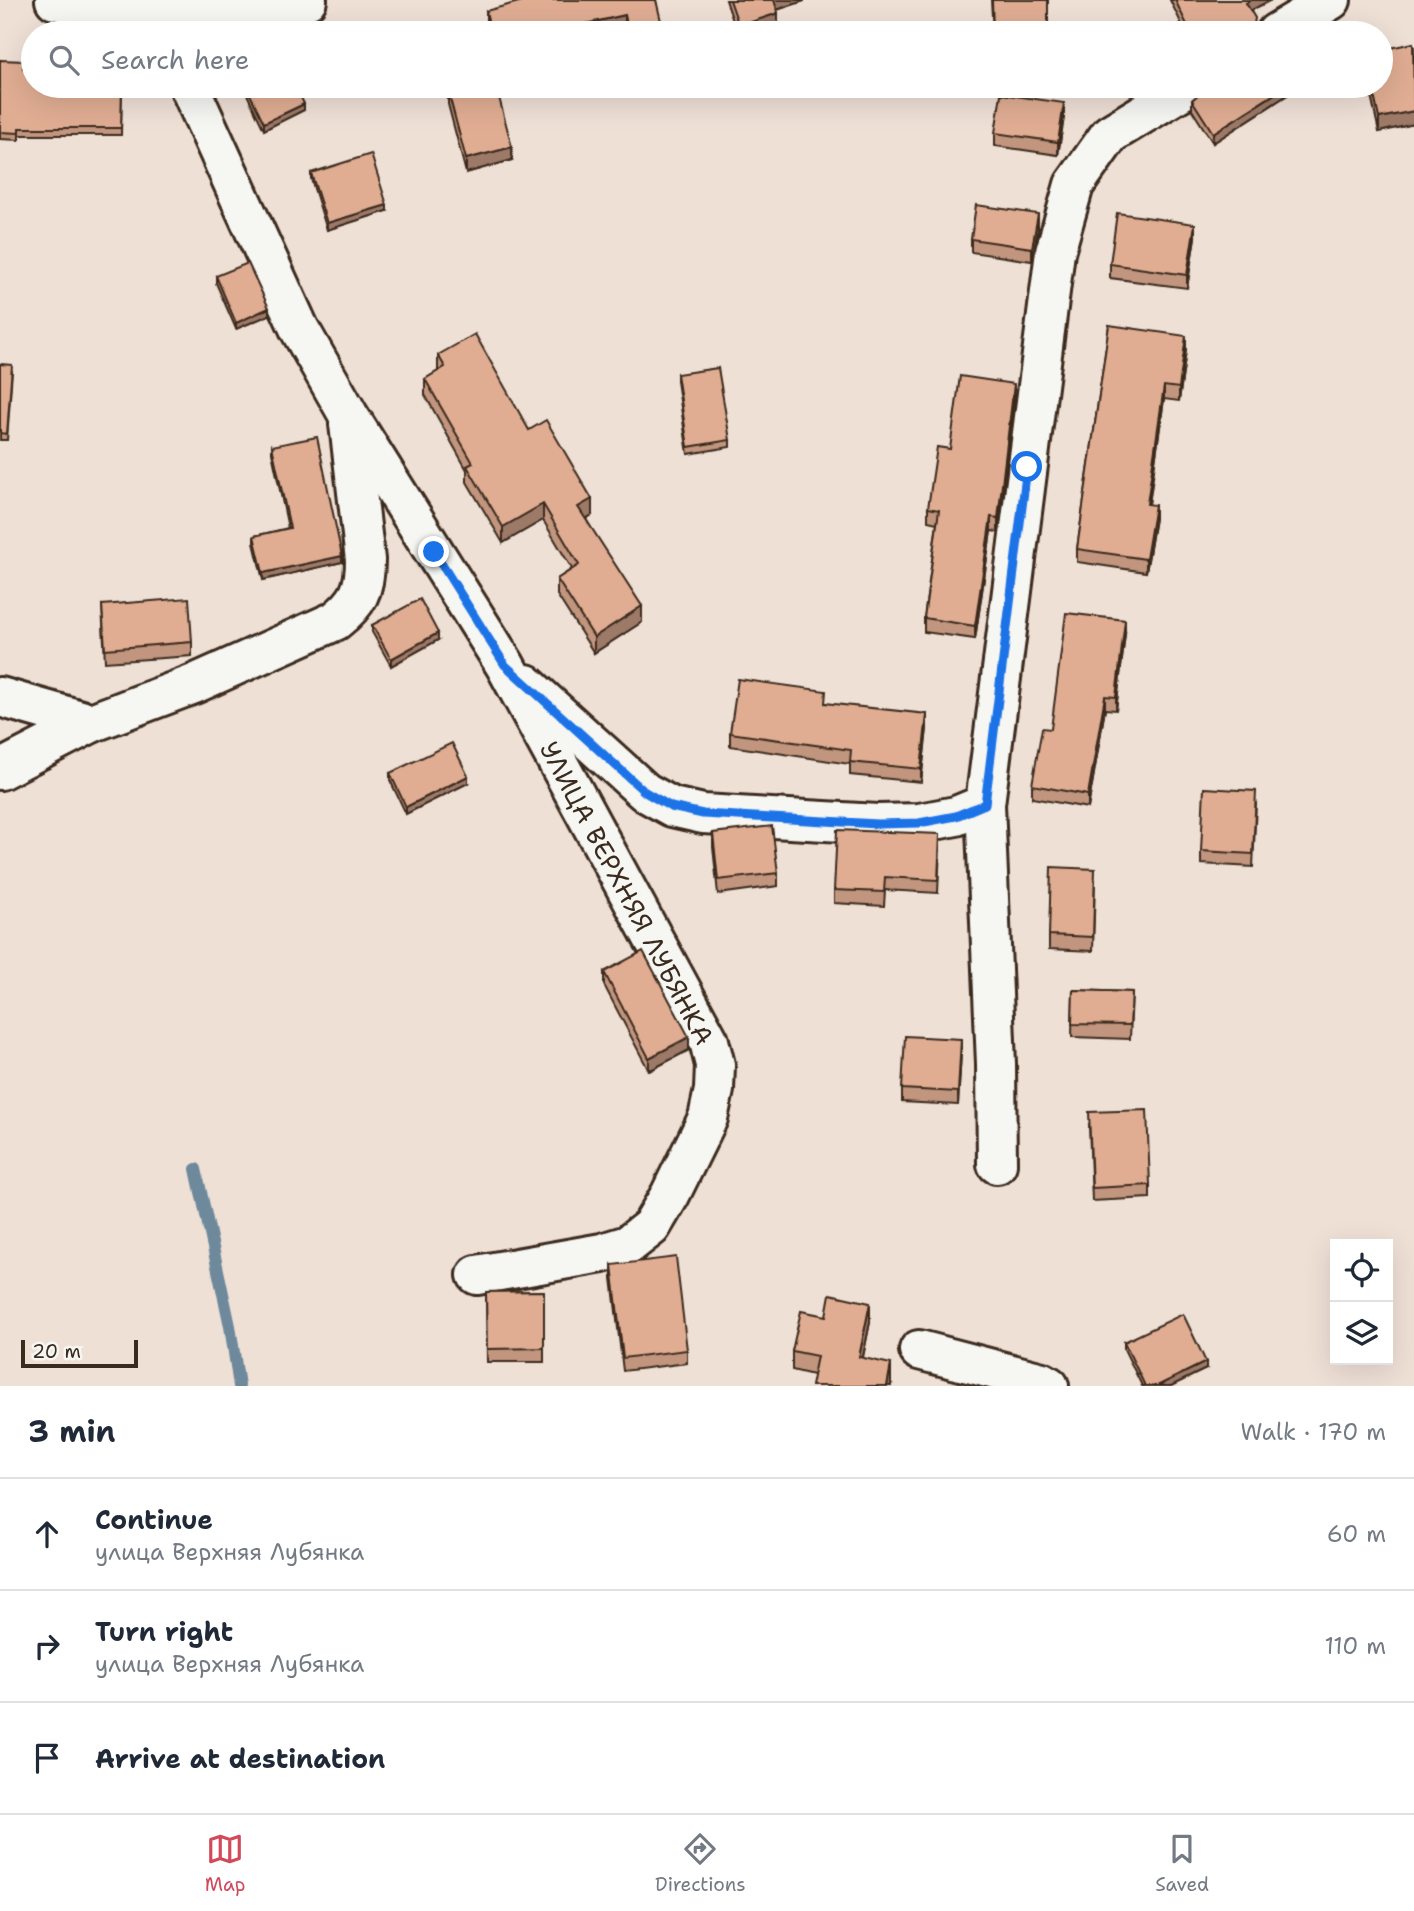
<!DOCTYPE html>
<meta charset="utf-8">
<style>
body{margin:0;font-family:"Shantell Sans",sans-serif;background:#f6f6f7;color:#1f2937}
.controls{position:absolute;right:21px;bottom:21px;display:grid;overflow:hidden;border-radius:0px;box-shadow:0 7px 28px #0002}
.controls button{width:63px;height:63px;display:grid;place-items:center;padding:0;border:0;border-bottom:2px solid #e0e1e3;background:#fff;color:#1f2937;font:35px sans-serif}
.scale{position:absolute;left:21px;bottom:18px;width:117px;box-sizing:border-box;padding-left:7px;border:4px solid #3b2a1e;border-top:0;font-size:19px;line-height:24px;white-space:nowrap;color:#3b2a1e;-webkit-text-stroke:5px #f6f6f2;paint-order:stroke}
.stop{position:absolute;width:21px;height:21px;margin:-16px;border:5px solid #1a73e8;border-radius:50%;background:#fff}
.stop.end{background:#1a73e8;border-color:#fff;box-shadow:0 2px 7px #0008}
.list{margin:0;padding:0;list-style:none}
h2{display:flex;justify-content:space-between;align-items:center;height:91px;margin:0;padding:0 28px;font-size:30px}
h2 small{font-size:23px;font-weight:400;color:#747a83}
.list li{display:grid;grid-template-columns:46px 1fr auto;gap:21px;align-items:center;box-sizing:border-box;height:112px;padding:0 28px;border-top:2px solid #e0e1e3}
.list b{display:block;font-size:26px;white-space:nowrap}
.list p{margin:0;font-size:23px;white-space:nowrap;color:#747a83}
.list em{font-size:23px;font-style:normal;color:#747a83}
.icon{flex:none;width:38px;height:38px;fill:none;stroke:currentColor;stroke-width:2;stroke-linecap:round;stroke-linejoin:round}
.map{position:relative;flex:none;width:1414px;height:1386px;overflow:hidden}
.search{position:absolute;background:#fff;box-shadow:0 7px 28px #0002;left:21px;right:21px;top:21px;height:77px;display:flex;align-items:center;gap:18px;box-sizing:border-box;padding:0 24px;border-radius:38px;color:#747a83;font-size:26px}
.sheet{height:427px;background:#fff}
nav{display:flex;justify-content:space-around;align-items:center;box-sizing:border-box;height:98px;border-top:2px solid #e0e1e3;background:#fff;font-size:19px;color:#747a83}
nav a{display:grid;justify-items:center;gap:4px}
nav .on{color:#d1495b}
.map>svg:first-child{display:block}
.lines{fill:none;stroke-linecap:round;stroke-linejoin:round}
.stream{stroke:#6d899b;stroke-width:12}
.minor-casing{stroke:#3b2a1e;stroke-width:44}
.minor{stroke:#f6f6f2;stroke-width:38}
.wall{fill:#c1957e;stroke:#3b2a1e;stroke-width:2}
.shaded-wall{fill:#9d7967;stroke:#3b2a1e;stroke-width:2}
.building{fill:#e0ad93;stroke:#3b2a1e;stroke-width:2}
.route{stroke:#1a73e8;stroke-width:9}
.labels{text-anchor:middle;dominant-baseline:central;stroke-width:6;stroke-linejoin:round;paint-order:stroke}
.street-label{font-size:26px;fill:#3b2a1e;stroke:#f6f6f2}
</style>
<div class="map">
<svg width="1414" height="1386" viewBox="0 0 1414 1386">
<rect width="100%" height="100%" fill="#efe0d6"/>
<filter id="ink" filterUnits="userSpaceOnUse"><feTurbulence type="fractalNoise" baseFrequency=".0143" numOctaves="2"/><feDisplacementMap in="SourceGraphic" scale="14" xChannelSelector="R" yChannelSelector="G"/><feConvolveMatrix kernelMatrix="1 2 1 2 8 2 1 2 1" color-interpolation-filters="sRGB"/></filter>
<g filter="url(#ink)">
<g class="lines">
<path class="stream" d="M196 1169 230 1326 239 1386"/>
<defs>
<g id="minor">
<path d="M55 0C69 3 83 7 97 9 167 16 237 6 307 0"/>
<path d="M1276 33 1331 0"/>
<path d="M189 86 299 328 349 416 505 665 709 1041 715 1065 714 1090 708 1118 670 1195 651 1227 628 1245 602 1253 477 1275"/>
<path d="M526 684 645 792 672 807 703 814 878 824 919 823 956 816 985 804"/>
<path d="M0 697 91 723"/>
<path d="M0 770 91 723 194 684 335 621C358 603 365 590 365 560L349 424"/>
<path d="M997 1164 996 1064 985 804 1055 252 1074 185 1110 134 1189 86"/>
<path d="M919 1350 1042 1382 1049 1386"/>
</g>
</defs>
<use href="#minor" class="minor-casing"/>
<use href="#minor" class="minor"/>
</g>
<g class="wall">
<path d="M656 0 661 33H626L625 28 603 33H488L486 24V11Z"/>
<path d="M726 0H804V1L777 10 778 27 759 33H737Z"/>
<path d="M991 0 1048 28V33H993Z"/>
<path d="M1170 0H1271L1250 10 1257 33H1186Z"/>
<path d="M1414 48V124L1379 132 1369 86H1381Z"/>
<path d="M0 60 24 68 122 86 121 135H19V140L0 139Z"/>
<path d="M243 86H296L304 110 264 130Z"/>
<path d="M1295 86V90L1213 143 1192 110V100L1208 87Z"/>
<path d="M448 91 512 160 466 173 448 104Z"/>
<path d="M1064 117 1058 155 995 146V133Z"/>
<path d="M311 173 387 211 327 230 311 179Z"/>
<path d="M1038 228 1032 261 971 252V239Z"/>
<path d="M1195 237 1187 288 1110 278V264Z"/>
<path d="M216 276 269 315 236 329 216 283Z"/>
<path d="M1109 325 1186 350 1179 401 1164 399 1149 504 1155 518 1146 572 1077 562V549Z"/>
<path d="M438 355 529 430 592 515 586 519 642 622 594 653 557 595V579L572 569 543 520 503 543 467 482V470L425 395V379L438 371Z"/>
<path d="M0 364 12 371 7 440H0Z"/>
<path d="M677 374 730 440V447L688 454 677 381Z"/>
<path d="M1014 398 998 532 991 531 975 639 924 632V618L937 523 928 521V508L950 449Z"/>
<path d="M272 446 342 562 263 580 254 543V536L288 528 272 453Z"/>
<path d="M102 605 192 642V656L105 662Z"/>
<path d="M372 625 438 640 391 666 372 632Z"/>
<path d="M1125 634 1116 710 1105 709 1088 808 1032 798V785L1051 729Z"/>
<path d="M826 703 927 728 921 782 850 775V764L730 746V733Z"/>
<path d="M390 773 468 783 406 814 390 780Z"/>
<path d="M1256 804 1253 867 1201 864V851Z"/>
<path d="M713 833 778 873V886L718 894 713 847Z"/>
<path d="M940 847 938 893 885 890 884 906 834 903V890Z"/>
<path d="M1095 882 1093 951 1049 949V935Z"/>
<path d="M604 972 689 1050 649 1071 604 985Z"/>
<path d="M1073 990 1132 992 1130 1039 1072 1037Z"/>
<path d="M961 1052 958 1105 902 1102V1089Z"/>
<path d="M1089 1126 1150 1185V1198L1092 1201Z"/>
<path d="M612 1265 687 1350V1363L623 1371 612 1278Z"/>
<path d="M544 1291V1362H487L486 1292Z"/>
<path d="M826 1316 870 1322 863 1357 891 1383 813 1375 792 1370V1351Z"/>
<path d="M1124 1342 1206 1369 1171 1386H1142L1124 1349Z"/>
</g>
<g class="shaded-wall">
<path d="M773 0H804V1L773 11Z"/>
<path d="M1251 0H1271L1246 13V3Z"/>
<path d="M778 13V27L759 33H739V26Z"/>
<path d="M625 15V28L603 33H545Z"/>
<path d="M661 21V33H628V29Z"/>
<path d="M503 86H521L503 91Z"/>
<path d="M1287 86H1295V90L1213 143V133Z"/>
<path d="M1064 103V117L1058 155V142Z"/>
<path d="M304 104V110L264 130V123Z"/>
<path d="M1414 111V124L1379 132V118Z"/>
<path d="M512 147V160L466 173V159Z"/>
<path d="M387 205V211L327 230V223Z"/>
<path d="M1038 214V228L1032 261V248Z"/>
<path d="M1195 224V237L1187 288V275Z"/>
<path d="M269 308V315L236 329V323Z"/>
<path d="M1186 336V350L1179 401V388Z"/>
<path d="M1014 384V398L998 532V518Z"/>
<path d="M1164 386V399L1147 517V504Z"/>
<path d="M592 499V515L578 523V507Z"/>
<path d="M543 504V520L503 543V527Z"/>
<path d="M1155 505V518L1146 572V559Z"/>
<path d="M991 517V531L975 639V626Z"/>
<path d="M342 556V562L263 580V573Z"/>
<path d="M642 606V622L594 653V637Z"/>
<path d="M1125 620V634L1116 710V697Z"/>
<path d="M438 633V640L391 666V659Z"/>
<path d="M1105 696V709L1088 808V795Z"/>
<path d="M927 714V728L921 782V769Z"/>
<path d="M468 776V783L406 814V807Z"/>
<path d="M689 1037V1050L649 1071V1058Z"/>
<path d="M961 1039V1052L958 1105V1092Z"/>
<path d="M870 1303V1322L859 1376V1357Z"/>
<path d="M1206 1362V1369L1171 1386H1157Z"/>
<path d="M891 1364V1386H887Z"/>
</g>
<g class="building">
<path d="M526 0H656L661 21 628 29 625 15 545 33H491L486 11Z"/>
<path d="M730 0H774L778 13 739 26Z"/>
<path d="M992 0H1048V28L993 30Z"/>
<path d="M1175 0H1251L1246 3 1255 18 1254 24 1257 33H1191Z"/>
<path d="M1413 43 1414 111 1379 118 1372 86H1381V50Z"/>
<path d="M0 60 24 61 23 68H33V86H122L121 128H19V133L0 132Z"/>
<path d="M246 86H296L304 104 264 123Z"/>
<path d="M467 86H496L512 147 466 159 448 91Z"/>
<path d="M1208 86H1287L1213 133 1192 100Z"/>
<path d="M1001 94 1064 103 1058 142 995 133Z"/>
<path d="M371 154 387 205 327 223 311 173Z"/>
<path d="M976 205 1038 214 1032 248 971 239Z"/>
<path d="M1117 213 1195 224 1187 275 1110 264Z"/>
<path d="M248 263 269 308 236 323 216 276Z"/>
<path d="M1109 325 1186 336 1179 388 1164 386 1147 504 1155 505 1146 559 1077 549Z"/>
<path d="M475 334 529 430 546 420 592 499 578 507 642 606 594 637 557 579 579 565 543 504 503 527 467 466 473 463 425 379 445 367 438 355Z"/>
<path d="M0 364 12 365 7 434 0 433Z"/>
<path d="M718 368 730 440 688 447 677 374Z"/>
<path d="M960 376 1014 384 998 518 991 517 975 626 924 618 939 510 928 508 937 447 950 449Z"/>
<path d="M317 437 342 556 263 573 254 536 290 528 272 446Z"/>
<path d="M189 598 192 642 105 649 102 605Z"/>
<path d="M420 599 438 633 391 659 372 625Z"/>
<path d="M1066 613 1125 620 1116 697 1105 696 1088 795 1032 785 1042 728 1051 729Z"/>
<path d="M738 679 826 691 825 703 927 714 921 769 850 762 851 750 730 733Z"/>
<path d="M452 743 468 776 406 807 390 773Z"/>
<path d="M1204 788 1256 791 1253 854 1201 851Z"/>
<path d="M772 826 778 873 718 880 713 833Z"/>
<path d="M837 830 940 834 938 880 885 877 884 892 834 890Z"/>
<path d="M1051 867 1095 869 1093 937 1049 935Z"/>
<path d="M643 951 689 1037 649 1058 604 972Z"/>
<path d="M1073 990 1132 992 1130 1025 1072 1024Z"/>
<path d="M905 1036 961 1039 958 1092 902 1089Z"/>
<path d="M1147 1110 1150 1185 1092 1188 1089 1112Z"/>
<path d="M676 1257 687 1350 623 1358 612 1265Z"/>
<path d="M544 1291V1348L487 1349 486 1292Z"/>
<path d="M830 1294 870 1303 859 1357 891 1364 887 1386H811L817 1356 792 1351 801 1311 826 1316Z"/>
<path d="M1183 1314 1206 1362 1157 1386H1145L1124 1342Z"/>
</g>
</g>
<g class="lines" filter="url(#ink)">
<path class="route" d="M434 552 505 665 645 792 671 807 703 814 878 824 919 823 956 816 985 804 1027 467"/>
</g>
<g class="labels">
<g class="street-label">
<text transform="translate(627 893) rotate(62)">УЛИЦА ВЕРХНЯЯ ЛУБЯНКА</text>
</g>
</g>
</svg>
<div class="controls">
<button><svg class="icon" aria-label="locate" viewBox="0 0 24 24"><circle cx="12" cy="12" r="6"/><path d="M12 2v4M12 18v4M2 12h4M18 12h4"/></svg></button>
<button><svg class="icon" aria-label="layers" viewBox="0 0 24 24"><path d="M12 4l9 5-9 5-9-5zM3 14l9 5 9-5"/></svg></button>
</div>
<div class="scale">20 m</div>
<div class="stop" style="left:1027px;top:467px"></div>
<div class="stop end" style="left:434px;top:552px"></div>
<div class="search"><svg class="icon" aria-label="search" viewBox="0 0 24 24"><circle cx="10" cy="10" r="6"/><path d="M15 15l6 6"/></svg>Search here</div>
</div>
<section class="sheet">
<h2>3 min<small>Walk · 170 m</small></h2>
<ul class="list">
<li><svg class="icon" aria-label="ahead" viewBox="0 0 24 24"><path d="M12 20V5M6 11l6-6 6 6"/></svg><div><b>Continue</b><p>улица Верхняя Лубянка</p></div><em>60 m</em></li>
<li><svg class="icon" aria-label="right" viewBox="0 0 24 24"><path d="M7 20v-9h11M14 6l5 5-5 5"/></svg><div><b>Turn right</b><p>улица Верхняя Лубянка</p></div><em>110 m</em></li>
<li><svg class="icon" aria-label="arrive" viewBox="0 0 24 24"><path d="M6 21V4h12l-3 4 3 4H6"/></svg><div><b>Arrive at destination</b></div></li>
</ul>
</section>
<nav>
<a class="on"><svg class="icon" aria-label="map" viewBox="0 0 24 24"><path d="M3 6l6-2 6 2 6-2v14l-6 2-6-2-6 2zM9 4v14M15 6v14"/></svg>Map</a>
<a><svg class="icon" aria-label="directions" viewBox="0 0 24 24"><path d="M12 3l9 9-9 9-9-9zM9 14v-3h6M13 9l2 2-2 2"/></svg>Directions</a>
<a><svg class="icon" aria-label="saved" viewBox="0 0 24 24"><path d="M7 4h10v16l-5-4-5 4z"/></svg>Saved</a>
</nav>
